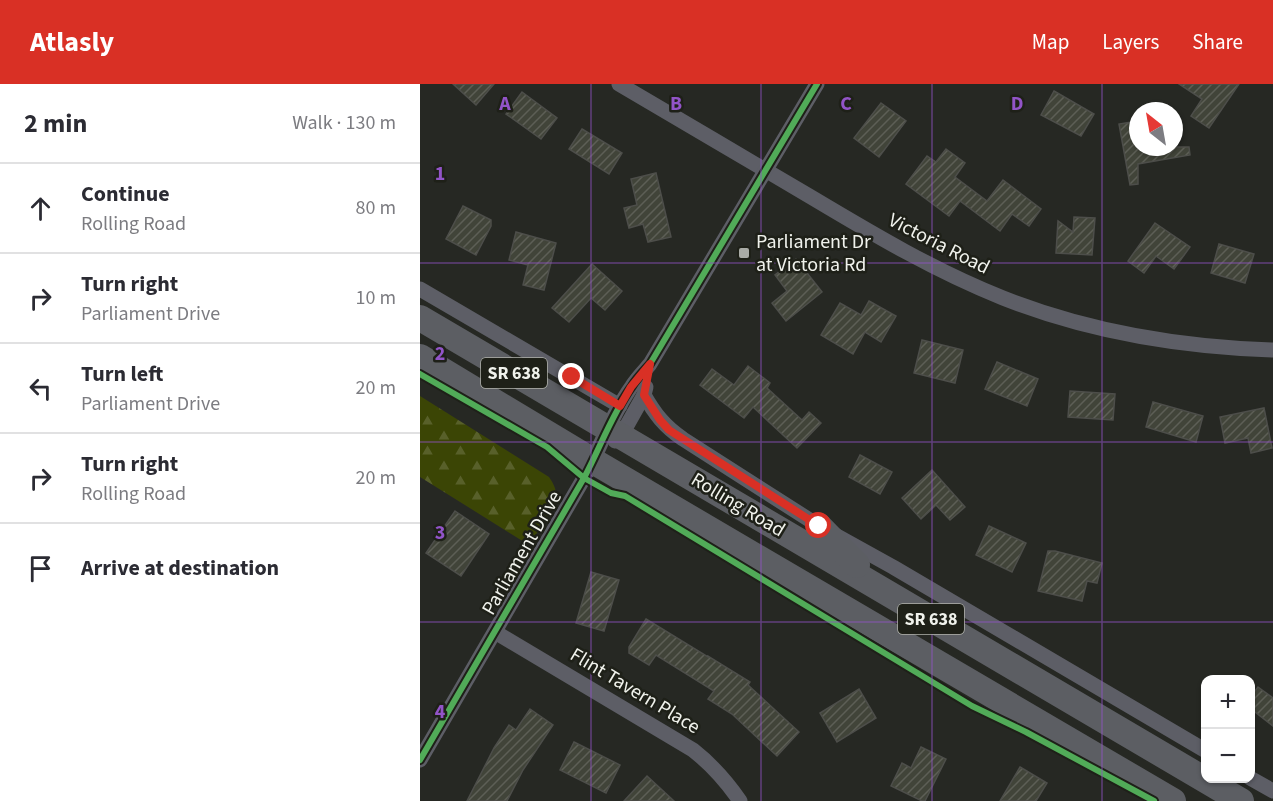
<!DOCTYPE html>
<meta charset="utf-8">
<style>
body{margin:0;font-family:"Source Sans 3",sans-serif;background:#f2f2f3;color:#2b2b33}
.controls{position:absolute;right:18px;bottom:18px;display:grid;overflow:hidden;border-radius:12px;box-shadow:0 2px 4px #0004}
.controls button{width:54px;height:54px;display:grid;place-items:center;padding:0;border:0;border-bottom:2px solid #e1e1e2;background:#fff;color:#2b2b33;font:30px sans-serif}
.compass{position:absolute;left:709px;top:18px;width:54px;height:54px;border-radius:50%;background:#fff;box-shadow:0 2px 4px #0004;rotate:329deg}
.stop{position:absolute;width:18px;height:18px;margin:-14px;border:4px solid #d93025;border-radius:50%;background:#fff}
.stop.end{background:#d93025;border-color:#fff;box-shadow:0 2px 6px #0008}
.list{margin:0;padding:0;list-style:none}
h2{display:flex;justify-content:space-between;align-items:center;height:78px;margin:0;padding:0 24px;font-size:26px}
h2 small{font-size:20px;font-weight:400;color:#7c7c81}
.list li{display:grid;grid-template-columns:39px 1fr auto;gap:18px;align-items:center;box-sizing:border-box;height:90px;padding:0 24px;border-top:2px solid #e1e1e2}
.list b{display:block;font-size:22px;white-space:nowrap}
.list p{margin:0;font-size:20px;white-space:nowrap;color:#7c7c81}
.list em{font-size:20px;font-style:normal;color:#7c7c81}
.icon{flex:none;width:33px;height:33px;fill:none;stroke:currentColor;stroke-width:2;stroke-linecap:round;stroke-linejoin:round}
.map{position:relative;flex:none;width:853px;height:717px;overflow:hidden}
header{display:flex;align-items:center;gap:36px;box-sizing:border-box;height:84px;padding:0 30px;background:#d93025;color:#fff}
header strong{font-size:28px}
nav{display:flex;gap:33px;margin-inline-start:auto;font-size:21px}
main{display:flex}
aside{flex:1;background:#fff}
.map>svg:first-child{display:block}
.forest{fill:url(#forest-firs)}
.building{fill:url(#building-hatch);stroke:#4d4e4a;stroke-width:1.5}
.lines{fill:none;stroke-linecap:round;stroke-linejoin:round}
.street{stroke:#5d5e66;stroke-width:15}
.primary{stroke:#5c5e63;stroke-width:26}
.cycleway-casing{stroke:#1e2018;stroke-width:10}
.cycleway{stroke:#51ab58;stroke-width:6}
.route{stroke:#d93025;stroke-width:8}
.grid{fill:none;stroke:#9254c8;stroke-width:1.5;stroke-opacity:0.55}
.poi-dot{fill:#a9aba6;stroke:#1e2018;stroke-width:2}
.labels{text-anchor:middle;dominant-baseline:central;stroke-width:5;stroke-linejoin:round;paint-order:stroke}
.shield{fill:#1e2018;stroke:#b1b3ac;stroke-width:1.5}
.shield-label{font-size:18px;font-weight:bold;fill:#f0f2ec}
.poi-label{font-size:20px;fill:#f0f2ec;stroke:#1e2018;text-anchor:start}
.street-label{font-size:20px;fill:#f0f2ec;stroke:#1e2018}
.grid-label{font-size:20px;text-anchor:middle;font-weight:bold;fill:#9254c8;stroke:#1e2018;stroke-width:5;stroke-linejoin:round;paint-order:stroke}
</style>
<header>
<strong>Atlasly</strong>
<nav><a>Map</a><a>Layers</a><a>Share</a></nav>
</header>
<main>
<aside>
<h2>2 min<small>Walk · 130 m</small></h2>
<ul class="list">
<li><svg class="icon" aria-label="ahead" viewBox="0 0 24 24"><path d="M12 20V5M6 11l6-6 6 6"/></svg><div><b>Continue</b><p>Rolling Road</p></div><em>80 m</em></li>
<li><svg class="icon" aria-label="right" viewBox="0 0 24 24"><path d="M7 20v-9h11M14 6l5 5-5 5"/></svg><div><b>Turn right</b><p>Parliament Drive</p></div><em>10 m</em></li>
<li><svg class="icon" aria-label="left" viewBox="0 0 24 24"><path d="M17 20v-9H6M10 6l-5 5 5 5"/></svg><div><b>Turn left</b><p>Parliament Drive</p></div><em>20 m</em></li>
<li><svg class="icon" aria-label="right" viewBox="0 0 24 24"><path d="M7 20v-9h11M14 6l5 5-5 5"/></svg><div><b>Turn right</b><p>Rolling Road</p></div><em>20 m</em></li>
<li><svg class="icon" aria-label="arrive" viewBox="0 0 24 24"><path d="M6 21V4h12l-3 4 3 4H6"/></svg><div><b>Arrive at destination</b></div></li>
</ul>
</aside>
<div class="map">
<svg width="853" height="717" viewBox="0 0 853 717">
<defs>
<pattern id="forest-firs" width="22" height="20" patternUnits="userSpaceOnUse" patternTransform="scale(1.5)"><rect width="22" height="20" fill="#3b4505"/><path d="M5 1l3.5 6h-7zM16 11l3.5 6h-7z" fill="#58602a"/></pattern>
<pattern id="building-hatch" width="6" height="6" patternUnits="userSpaceOnUse" patternTransform="scale(1.5)"><rect width="6" height="6" fill="#414439"/><path d="M-1 1l2-2M0 6l6-6M5 7l2-2" fill="none" stroke="#5d5f56"/></pattern>
</defs>
<rect width="100%" height="100%" fill="#262823"/>
<path class="forest" d="M0 312 129 393C133 399 136 404 136 411 135 425 117 448 109 461L0 393Z"/>
<g class="building">
<path d="M33 0H74L56 21Z"/>
<path d="M759 0H819L789 44 771 32 782 15Z"/>
<path d="M634 7 674 30 661 52 621 31Z"/>
<path d="M102 8 137 34 121 55 86 30Z"/>
<path d="M461 19 486 37 459 73 434 54Z"/>
<path d="M718 37V63H769L770 71 718 80V100L710 101 699 40Z"/>
<path d="M162 45 202 69 189 90 149 65Z"/>
<path d="M526 65 545 79 535 93 567 117 583 96 621 125 609 142 592 130 580 147 540 117 529 132 486 100 507 72 516 78Z"/>
<path d="M236 89 251 153 228 158 223 140 209 144 204 124 217 121 211 95Z"/>
<path d="M43 122 71 136V142L56 171 26 155Z"/>
<path d="M654 133 675 134 672 171 636 169 638 137 653 148Z"/>
<path d="M735 139 770 163 754 185 736 172 724 189 708 177Z"/>
<path d="M96 148 136 159 124 206 103 201 108 181 89 176Z"/>
<path d="M799 160 834 170 825 199 791 189Z"/>
<path d="M376 175 402 208 366 237 352 219 367 207 355 191Z"/>
<path d="M172 180 202 207 185 226 171 214 149 238 132 224Z"/>
<path d="M449 217 476 232 461 258 445 248 433 270 401 251 420 219 441 231Z"/>
<path d="M502 256 543 266 535 299 494 289Z"/>
<path d="M577 278 618 295 607 322 565 305Z"/>
<path d="M328 282 350 299 347 304 382 336 389 328 401 339 377 364 333 323 324 334 280 301 292 285 314 301Z"/>
<path d="M650 307 695 310 693 336 648 333Z"/>
<path d="M733 318 783 332 776 358 726 343Z"/>
<path d="M844 324 852 364 831 369 828 354 805 359 800 333Z"/>
<path d="M440 371 472 388 460 410 429 393Z"/>
<path d="M512 386 545 423 530 436 516 421 501 435 482 414Z"/>
<path d="M35 427 69 450 41 492 6 469Z"/>
<path d="M569 442 606 459 592 488 556 471Z"/>
<path d="M628 467H635L682 479 677 499 667 497 662 517 618 507Z"/>
<path d="M171 488 199 496 184 547 156 539Z"/>
<path d="M226 535 288 573V572L330 598 328 601 379 648 357 672 312 630 288 615 294 607 236 571 229 581 209 569V563Z"/>
<path d="M838 603 853 614V642L831 625V612Z"/>
<path d="M439 605 456 634 417 658 400 629Z"/>
<path d="M110 625 133 641 103 686 87 717H47L74 664 89 641 96 646Z"/>
<path d="M154 658 200 681 186 709 140 686Z"/>
<path d="M501 663 526 675 505 717H502L471 702 482 679 491 684Z"/>
<path d="M600 683 627 699 616 717H580Z"/>
<path d="M227 692 254 717H204Z"/>
</g>
<g class="lines">
<g class="street">
<path d="M199 0C263 38 327 75 391 113 453 150 515 187 583 214 669 248 761 263 853 266"/>
<path d="M0 205 200 322"/>
<path d="M224 311C235 330 244 342 263 355L399 442 473 483 786 667"/>
<path d="M195 357 201 352 224 311 226 303"/>
<path d="M75 548 273 666C292 681 307 698 320 717"/>
<path d="M0 676 164 394C180 364 192 330 212 302 217 294 224 287 230 280L397 0"/>
<path d="M830 694 853 707"/>
</g>
<g class="primary">
<path d="M0 234 821 717"/>
<path d="M0 273 173 377 753 717"/>
<path d="M399 442 437 481"/>
</g>
<defs>
<g id="cycleway">
<path d="M0 290 127 363 164 394 191 409 205 412 552 622 606 648 734 717"/>
<path d="M0 676 164 394C180 364 192 330 212 302 217 294 224 287 230 280L397 0"/>
</g>
</defs>
<use href="#cycleway" class="cycleway-casing"/>
<use href="#cycleway" class="cycleway"/>
</g>
<g class="lines">
<path class="route" d="M152 293 200 322 211 303 230 280 224 311 240 336 249 346 399 442"/>
</g>
<path class="grid" d="M171 0V717M341 0V717M512 0V717M682 0V717M0 179H853M0 358H853M0 538H853"/>
<rect class="poi-dot" x="318" y="163" width="12" height="12" rx="3"/>
<g class="labels">
<g class="shield">
<rect x="61" y="274" width="66" height="30" rx="4.5"/>
<rect x="478" y="520" width="66" height="30" rx="4.5"/>
</g>
<g class="shield-label">
<text x="94" y="289">SR 638</text>
<text x="511" y="535">SR 638</text>
</g>
<g class="poi-label">
<text x="336" y="158">Parliament Dr<tspan x="336" dy="23">at Victoria Rd</tspan></text>
</g>
<g class="street-label">
<text transform="translate(519 160) rotate(27)">Victoria Road</text>
<text transform="translate(318 421) rotate(31)">Rolling Road</text>
<text transform="translate(102 469) rotate(-60)">Parliament Drive</text>
<text transform="translate(215 607) rotate(31)">Flint Tavern Place</text>
</g>
</g>
<g class="grid-label">
<text x="85" y="26">A</text>
<text x="256" y="26">B</text>
<text x="426" y="26">C</text>
<text x="597" y="26">D</text>
<text x="20" y="96">1</text>
<text x="20" y="276">2</text>
<text x="20" y="455">3</text>
<text x="20" y="634">4</text>
</g>
</svg>
<div class="controls">
<button>+</button>
<button>−</button>
</div>
<svg class="compass" viewBox="-18 -18 36 36"><path d="M0-13l5 13h-10z" fill="#e53935"/><path d="M0 13l5-13h-10z" fill="#7c7c81"/></svg>
<div class="stop" style="left:399px;top:442px"></div>
<div class="stop end" style="left:152px;top:293px"></div>
</div>
</main>
